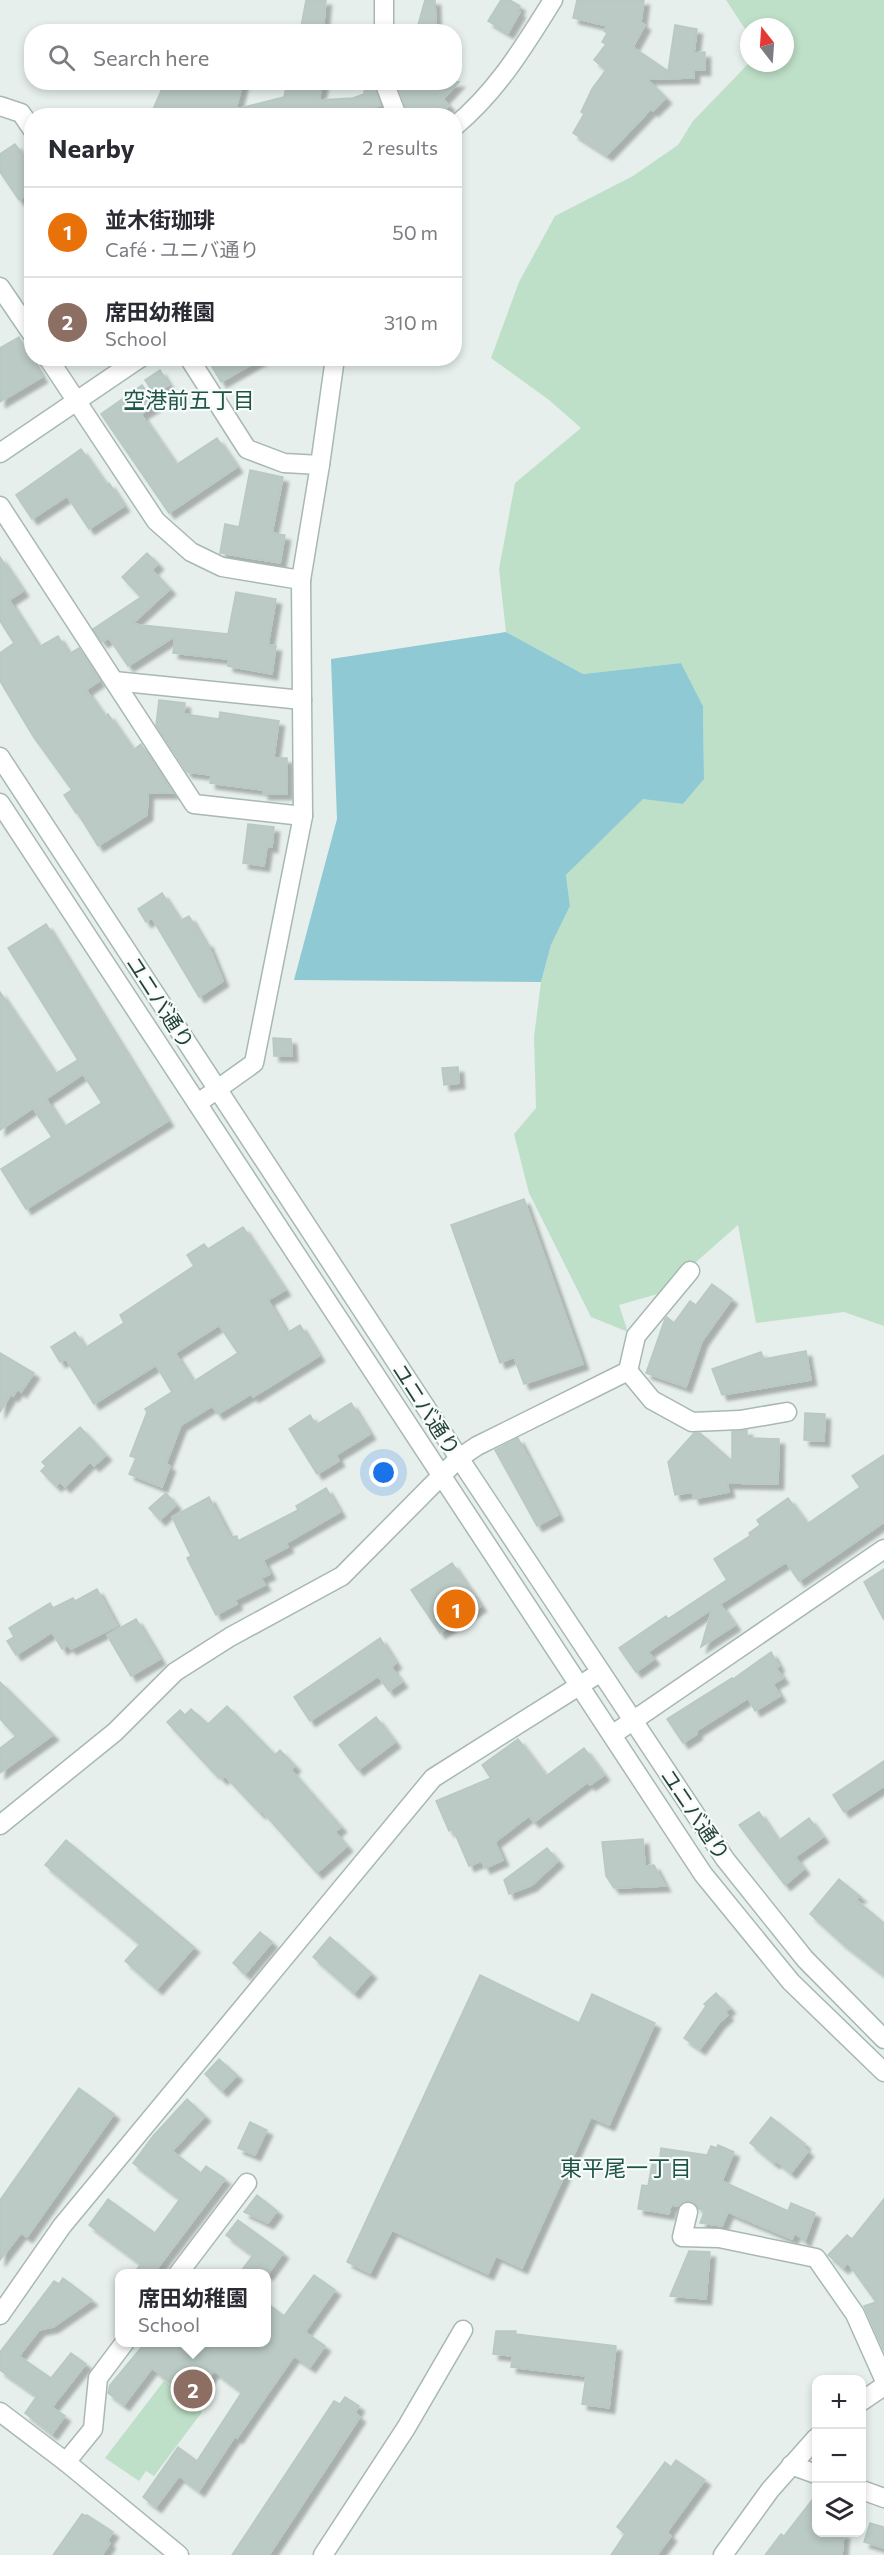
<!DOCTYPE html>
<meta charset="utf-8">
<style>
body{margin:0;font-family:Commissioner,"Noto Sans JP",sans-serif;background:#f2f2f3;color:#2b2b33}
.controls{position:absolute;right:18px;bottom:18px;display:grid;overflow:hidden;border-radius:12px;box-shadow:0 3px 9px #0003}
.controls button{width:54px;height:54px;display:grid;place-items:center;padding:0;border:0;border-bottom:2px solid #e1e1e2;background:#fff;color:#2b2b33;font:30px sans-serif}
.compass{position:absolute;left:740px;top:18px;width:54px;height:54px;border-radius:50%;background:#fff;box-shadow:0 3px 9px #0003;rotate:343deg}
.you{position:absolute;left:384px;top:1473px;width:21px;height:21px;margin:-15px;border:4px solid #fff;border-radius:50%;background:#1a73e8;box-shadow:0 0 0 9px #1a73e833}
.badge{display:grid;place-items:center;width:39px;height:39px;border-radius:50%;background:#d93025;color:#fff;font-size:20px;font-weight:700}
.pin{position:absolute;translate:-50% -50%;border:3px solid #fff;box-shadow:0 2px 6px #0006}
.popup{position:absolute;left:115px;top:2269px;width:156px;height:78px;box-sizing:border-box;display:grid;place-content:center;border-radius:12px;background:#fff;filter:drop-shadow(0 2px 4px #0005);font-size:20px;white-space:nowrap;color:#7c7c81}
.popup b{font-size:22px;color:#2b2b33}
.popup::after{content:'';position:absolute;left:50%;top:100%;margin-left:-12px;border:12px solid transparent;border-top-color:#fff}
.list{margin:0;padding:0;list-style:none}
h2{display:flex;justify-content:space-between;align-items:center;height:78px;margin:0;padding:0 24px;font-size:26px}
h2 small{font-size:20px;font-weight:400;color:#7c7c81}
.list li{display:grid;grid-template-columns:39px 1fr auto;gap:18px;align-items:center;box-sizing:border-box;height:90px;padding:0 24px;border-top:2px solid #e1e1e2}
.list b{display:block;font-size:22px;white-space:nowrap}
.list p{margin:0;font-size:20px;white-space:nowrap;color:#7c7c81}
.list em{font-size:20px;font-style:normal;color:#7c7c81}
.icon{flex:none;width:33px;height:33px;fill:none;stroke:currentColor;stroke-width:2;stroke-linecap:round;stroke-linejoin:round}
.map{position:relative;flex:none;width:884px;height:2555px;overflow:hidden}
.search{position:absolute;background:#fff;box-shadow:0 3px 9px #0003;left:24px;top:24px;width:438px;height:66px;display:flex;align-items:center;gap:15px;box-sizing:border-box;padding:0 21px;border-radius:24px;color:#7c7c81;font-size:22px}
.panel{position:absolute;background:#fff;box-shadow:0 3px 9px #0003;left:24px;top:108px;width:438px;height:258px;border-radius:24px}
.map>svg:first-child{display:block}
.green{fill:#bfe0c8}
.water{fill:#8ec9d4}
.building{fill:#bbcac4;stroke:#b8c9c2;stroke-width:1.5;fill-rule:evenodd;filter:url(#shadow)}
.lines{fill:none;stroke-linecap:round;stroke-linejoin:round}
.minor-casing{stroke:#a8b8b2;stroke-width:21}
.tertiary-casing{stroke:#a8b8b2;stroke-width:21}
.minor{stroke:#fff;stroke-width:18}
.tertiary{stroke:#fff;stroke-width:18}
.labels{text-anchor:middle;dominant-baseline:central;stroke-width:4.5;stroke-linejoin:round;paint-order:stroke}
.street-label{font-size:21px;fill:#24423a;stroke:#f7fbf9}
.neighbourhood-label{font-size:22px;fill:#1f5548;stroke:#f7fbf9}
</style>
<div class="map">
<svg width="884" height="2555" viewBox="0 0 884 2555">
<defs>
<filter id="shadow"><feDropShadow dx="5.5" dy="5.5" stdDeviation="1.5" flood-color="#0004"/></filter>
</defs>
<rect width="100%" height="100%" fill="#e6efeb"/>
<g class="green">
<path d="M726 0H884V1326L844 1312 756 1323 738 1225 661 1293 619 1305 628 1332 591 1317 529 1193 514 1134 536 1108 534 1037 541 982 551 945 570 906 566 875 643 798 683 804 704 779 703 706 681 663 583 674 506 632 499 569 515 483 581 428 549 400 491 358 519 282 555 216 633 176 678 145 693 121 749 63V50V63H785V27H749V35Z"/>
<path d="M164 2381 202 2412 154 2476 146 2471 139 2481 105 2458Z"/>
</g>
<path class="water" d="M506 632 583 674 681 663 703 706 704 779 683 804 643 799 566 875 570 906 551 945 541 982 294 980 337 819 331 659Z"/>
<g class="building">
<path d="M306 0H326L323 32H300Z"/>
<path d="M425 0H435L436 32H416Z"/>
<path d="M501 0H510L520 6 517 10 520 12 508 33 488 21Z"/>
<path d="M577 0H644L641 22 645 25 633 47 668 71 675 25 697 29 694 53 705 52V70H694V78L647 79 666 98 653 111 651 109 607 155 573 133 584 114 581 112 592 89 606 70 594 60 606 44 602 42 607 33 604 31 607 26 573 18Z"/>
<path d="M165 82H243L236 109 284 97 287 82H323L319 100 353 98 364 94 365 82H373L381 105 359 113V116H150Z"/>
<path d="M396 82H459L443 99 449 106 439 116H414L406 108Z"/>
<path d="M15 144 23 155 32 149V191L19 200 0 172V154Z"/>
<path d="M19 337 42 377 0 402V348Z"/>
<path d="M207 358H263L221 382Z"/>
<path d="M160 370 169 385 154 394 145 380Z"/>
<path d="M142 385 156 405 141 414 176 465 217 438 237 467 169 513 101 414Z"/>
<path d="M81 449 106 485 109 483 124 506 89 529 67 496 32 519 16 495Z"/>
<path d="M250 470 283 477 272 533 285 535 280 563 220 553 225 524 239 527Z"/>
<path d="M147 553 158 564 152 570 170 589 132 624 228 634 236 592 276 599 268 645 276 646 272 674 228 666V659L173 653 175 636 128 666 109 638 102 642 93 629 141 597 122 577Z"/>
<path d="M0 557 23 591 9 600 39 647 58 636 69 654 79 648 99 681 86 690 105 717 108 714 133 750 141 744 173 793H148L147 815 98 846 77 812 76 813 64 795 72 790 33 736 0 681V653L14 643 0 621Z"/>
<path d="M159 700 185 703 184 714 219 719 220 712 279 721 274 756 275 758H287V794H263V790L210 783 211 775 187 772 156 725Z"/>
<path d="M248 824 274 827 272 847 267 846 264 866 243 863Z"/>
<path d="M162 893 180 921 189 916 205 943 207 942 223 981 199 997 152 918 146 922 138 909Z"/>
<path d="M46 924 168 1121 26 1209 1 1169 52 1137 33 1108 0 1130V992L55 1074 78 1060 8 948ZM83 1074 102 1103 64 1127 46 1099Z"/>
<path d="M273 1038 291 1039 292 1056H274Z"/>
<path d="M458 1067 459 1083 444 1085 442 1068Z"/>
<path d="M524 1199 583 1364 524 1384 514 1357 500 1363 451 1225Z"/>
<path d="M243 1227 285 1290 268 1300 287 1333 300 1325 319 1356 253 1397 251 1394 218 1414 212 1406 181 1425 166 1464 170 1466 162 1487 129 1474 136 1458 130 1456 147 1412 145 1409 172 1392 156 1365 94 1404 66 1359 60 1362 51 1347 75 1332 85 1348 124 1323 120 1315 194 1266 187 1255 204 1244 208 1249ZM219 1325 238 1353 193 1382 175 1353Z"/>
<path d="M712 1284 732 1299 702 1341 686 1387 646 1373 665 1319 667 1317 674 1323 690 1301 696 1305Z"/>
<path d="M806 1351 811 1380 722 1395 712 1369 761 1352 764 1359Z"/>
<path d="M0 1353 34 1373 21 1392 18 1389 13 1396 11 1394 0 1412Z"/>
<path d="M351 1403 370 1434 336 1455 339 1461 317 1474 289 1429 310 1415 316 1425Z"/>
<path d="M805 1413 825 1414 824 1441 804 1440Z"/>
<path d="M80 1427 106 1455 94 1466 90 1462 65 1487 60 1482 56 1486 41 1471 46 1466 42 1462Z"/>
<path d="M747 1430V1438L779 1439 778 1484 727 1483 729 1492 694 1499 692 1492 675 1495 668 1462 694 1433H700L732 1461V1432Z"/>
<path d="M518 1438 558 1515 537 1526 495 1450Z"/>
<path d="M884 1455V1522L799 1581 786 1562 720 1604 735 1625 701 1647 712 1609 648 1652 654 1659 636 1672 619 1648 666 1616 668 1619 727 1580 714 1559 750 1536 749 1533 760 1525 757 1520 788 1498 807 1524 860 1487 852 1476Z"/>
<path d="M326 1488 340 1512 286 1543 288 1547 263 1560 270 1574 261 1578 265 1585 235 1600 237 1604 216 1615 187 1558 191 1556 172 1517 209 1497 230 1537 237 1536 238 1541 298 1510 296 1506Z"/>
<path d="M166 1493 176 1505 160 1520 149 1508Z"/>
<path d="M452 1563 481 1606 440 1633 411 1590Z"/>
<path d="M884 1569V1620L864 1582Z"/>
<path d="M97 1589 117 1626 71 1649 68 1645 62 1649 52 1632 16 1655 7 1641 14 1637 9 1628 50 1603 53 1608 73 1598 75 1601Z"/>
<path d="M136 1619 160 1659 131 1676 107 1635Z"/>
<path d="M380 1638 396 1663 391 1667 402 1682 389 1691 378 1676 310 1721 294 1697Z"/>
<path d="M771 1652 779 1666 776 1668 783 1678 773 1684 780 1696 755 1711 748 1698 696 1731 697 1734 683 1743 667 1719 732 1678 733 1679Z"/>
<path d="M0 1682 53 1735 0 1773V1748L16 1736 0 1719Z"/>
<path d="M227 1706 275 1755 280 1750 295 1766 291 1770 341 1827 335 1832 347 1846 317 1873 262 1811 260 1813 225 1776 222 1779 215 1772 214 1773 167 1722 180 1710 185 1715 191 1709 208 1724Z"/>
<path d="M376 1717 395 1742 358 1770 339 1745Z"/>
<path d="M518 1739 546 1776 584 1748 604 1775 590 1785 588 1782 534 1822 529 1816 495 1842 503 1860 485 1868 481 1861 469 1866 453 1829 449 1831 436 1801 491 1778 482 1765Z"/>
<path d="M884 1761V1786L844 1812 833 1795Z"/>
<path d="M759 1812 778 1841 809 1818 823 1837 795 1857 804 1869 785 1885 739 1825Z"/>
<path d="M643 1839 645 1866 654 1865 665 1886 614 1888 606 1876 602 1842Z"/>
<path d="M66 1840 194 1947 157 1989 125 1961 140 1944 45 1865Z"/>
<path d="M547 1848 558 1861 532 1885 509 1894 504 1880Z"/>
<path d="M839 1879 861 1897 854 1898 884 1923V1975L842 1943 810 1914Z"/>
<path d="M260 1932 272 1942 245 1974 233 1963Z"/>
<path d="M330 1937 371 1973 354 1993 313 1957Z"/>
<path d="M480 1975 579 2023 592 1994 655 2023 609 2125 591 2117 522 2268 496 2256 488 2274 392 2230 370 2273 347 2262Z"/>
<path d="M716 1993 730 2008 725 2012 728 2015 719 2023 700 2049 684 2038 706 2006 704 2004Z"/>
<path d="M219 2059 237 2075 222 2091 205 2074Z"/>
<path d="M79 2088 114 2114 27 2237 21 2233 0 2260V2200Z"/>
<path d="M187 2099 205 2116 172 2151 201 2173 206 2166 225 2179 153 2274H133L141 2264 89 2225 108 2199 155 2233 180 2199 133 2163 153 2136Z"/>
<path d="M771 2117 805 2144 803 2147 808 2151 791 2173 776 2161 774 2163 750 2143Z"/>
<path d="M250 2122 267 2130 255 2155 238 2148Z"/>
<path d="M718 2145 734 2152 722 2181 788 2211 791 2203 815 2213 805 2241 795 2233 792 2239 728 2212 722 2226 700 2223 705 2210 699 2209 696 2204 690 2201H684L679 2206 671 2205 669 2214 638 2209 642 2185 648 2186 652 2164 659 2165 661 2148 707 2155 711 2146 717 2148Z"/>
<path d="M257 2195 277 2211 268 2223 244 2212Z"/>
<path d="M884 2199V2351L864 2306 876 2302 848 2263 843 2268 828 2255 847 2235 852 2239Z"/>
<path d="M238 2220 283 2253 268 2274H239L253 2255 226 2235Z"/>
<path d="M689 2251 710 2252 706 2299 670 2296Z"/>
<path d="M314 2275 335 2290 305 2332 325 2346 310 2367 294 2356 237 2438 235 2436 199 2491 179 2476 156 2507 143 2497 178 2447 197 2461 242 2392 214 2371 191 2400 152 2368 124 2405 108 2393 110 2385 145 2343H267V2303L284 2316Z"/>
<path d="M63 2278 92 2300 53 2327 39 2330 19 2356 51 2378 71 2353 86 2364 52 2407 65 2416 52 2434 25 2413 37 2396 0 2370V2352L54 2281 59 2284Z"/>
<path d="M496 2331H516L515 2334 616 2346 609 2408 582 2404 586 2376 511 2367 513 2356 493 2354Z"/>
<path d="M345 2397 359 2406 355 2413 360 2417 269 2555H232L334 2401 340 2404Z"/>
<path d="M676 2460 705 2480 667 2532 671 2536 657 2555H611L625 2534 617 2527 665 2462 671 2467Z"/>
<path d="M816 2495V2532L844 2533 842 2555H765L781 2534 784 2536Z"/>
<path d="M82 2514 86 2516 87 2515 113 2532 107 2541 110 2543 102 2555H53Z"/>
<path d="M870 2523 884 2527V2548L864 2542Z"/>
</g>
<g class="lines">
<defs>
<g id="minor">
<path d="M384 32V0"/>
<path d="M384 82 397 116"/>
<path d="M0 106 21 113 32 129"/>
<path d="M454 127C498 90 523 48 553 0"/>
<path d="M0 287 32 334"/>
<path d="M48 358 156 521 191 552 222 567 301 580"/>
<path d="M189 358 247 449 284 463 320 465"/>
<path d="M0 506 194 804 303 816"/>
<path d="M114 681 302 700"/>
<path d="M198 1103 254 1063 303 816 301 580 320 465 335 358"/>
<path d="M628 1371 652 1400 692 1422 740 1420 787 1412"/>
<path d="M612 1735 884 1549"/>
<path d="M0 1825 115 1732 175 1672 230 1637 342 1576 459 1458 477 1446 628 1371 636 1336 690 1271"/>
<path d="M688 2212 682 2237 719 2238 816 2258 855 2314 884 2379"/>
<path d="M178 2274 247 2183"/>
<path d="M0 2315 62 2226 433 1778 601 1672"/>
<path d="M0 2412 66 2462 179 2555"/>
<path d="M66 2462 93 2429 98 2378 125 2342"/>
<path d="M791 2465 816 2474"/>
<path d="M862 2490 884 2498"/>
<path d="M323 2555 406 2428 463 2330"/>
</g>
<g id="tertiary">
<path d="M0 453 140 358"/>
<path d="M0 757 459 1458 725 1859 805 1959 884 2039"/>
<path d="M0 803 703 1874 791 1982 884 2072"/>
<path d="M862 2401 884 2386"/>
<path d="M723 2555 770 2490 816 2438"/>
</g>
</defs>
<use href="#minor" class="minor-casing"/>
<use href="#tertiary" class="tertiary-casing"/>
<use href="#minor" class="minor"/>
<use href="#tertiary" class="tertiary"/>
</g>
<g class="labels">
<g class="street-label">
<text transform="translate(161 1002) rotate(57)">ユニバ通り</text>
<text transform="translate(427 1409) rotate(57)">ユニバ通り</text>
<text transform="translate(696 1814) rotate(56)">ユニバ通り</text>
</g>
<g class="neighbourhood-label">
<text x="189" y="399">空港前五丁目</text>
<text x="626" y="2167">東平尾一丁目</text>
</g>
</g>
</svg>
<div class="controls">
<button>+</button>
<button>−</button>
<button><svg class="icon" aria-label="layers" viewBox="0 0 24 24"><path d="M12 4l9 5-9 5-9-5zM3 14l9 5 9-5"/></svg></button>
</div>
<svg class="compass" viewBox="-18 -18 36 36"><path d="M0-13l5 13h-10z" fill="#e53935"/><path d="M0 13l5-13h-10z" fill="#7c7c81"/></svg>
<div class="you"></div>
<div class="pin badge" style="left:456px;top:1609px;background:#e8710a">1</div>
<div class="pin badge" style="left:193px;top:2389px;background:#8d6e63">2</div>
<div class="popup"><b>席田幼稚園</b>School</div>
<div class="search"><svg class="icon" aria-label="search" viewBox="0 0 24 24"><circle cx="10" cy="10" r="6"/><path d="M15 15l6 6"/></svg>Search here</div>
<section class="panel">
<h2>Nearby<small>2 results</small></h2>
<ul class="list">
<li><span class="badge" style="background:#e8710a">1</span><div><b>並木街珈琲</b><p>Café · ユニバ通り</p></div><em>50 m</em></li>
<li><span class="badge" style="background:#8d6e63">2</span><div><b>席田幼稚園</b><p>School</p></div><em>310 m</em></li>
</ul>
</section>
</div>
